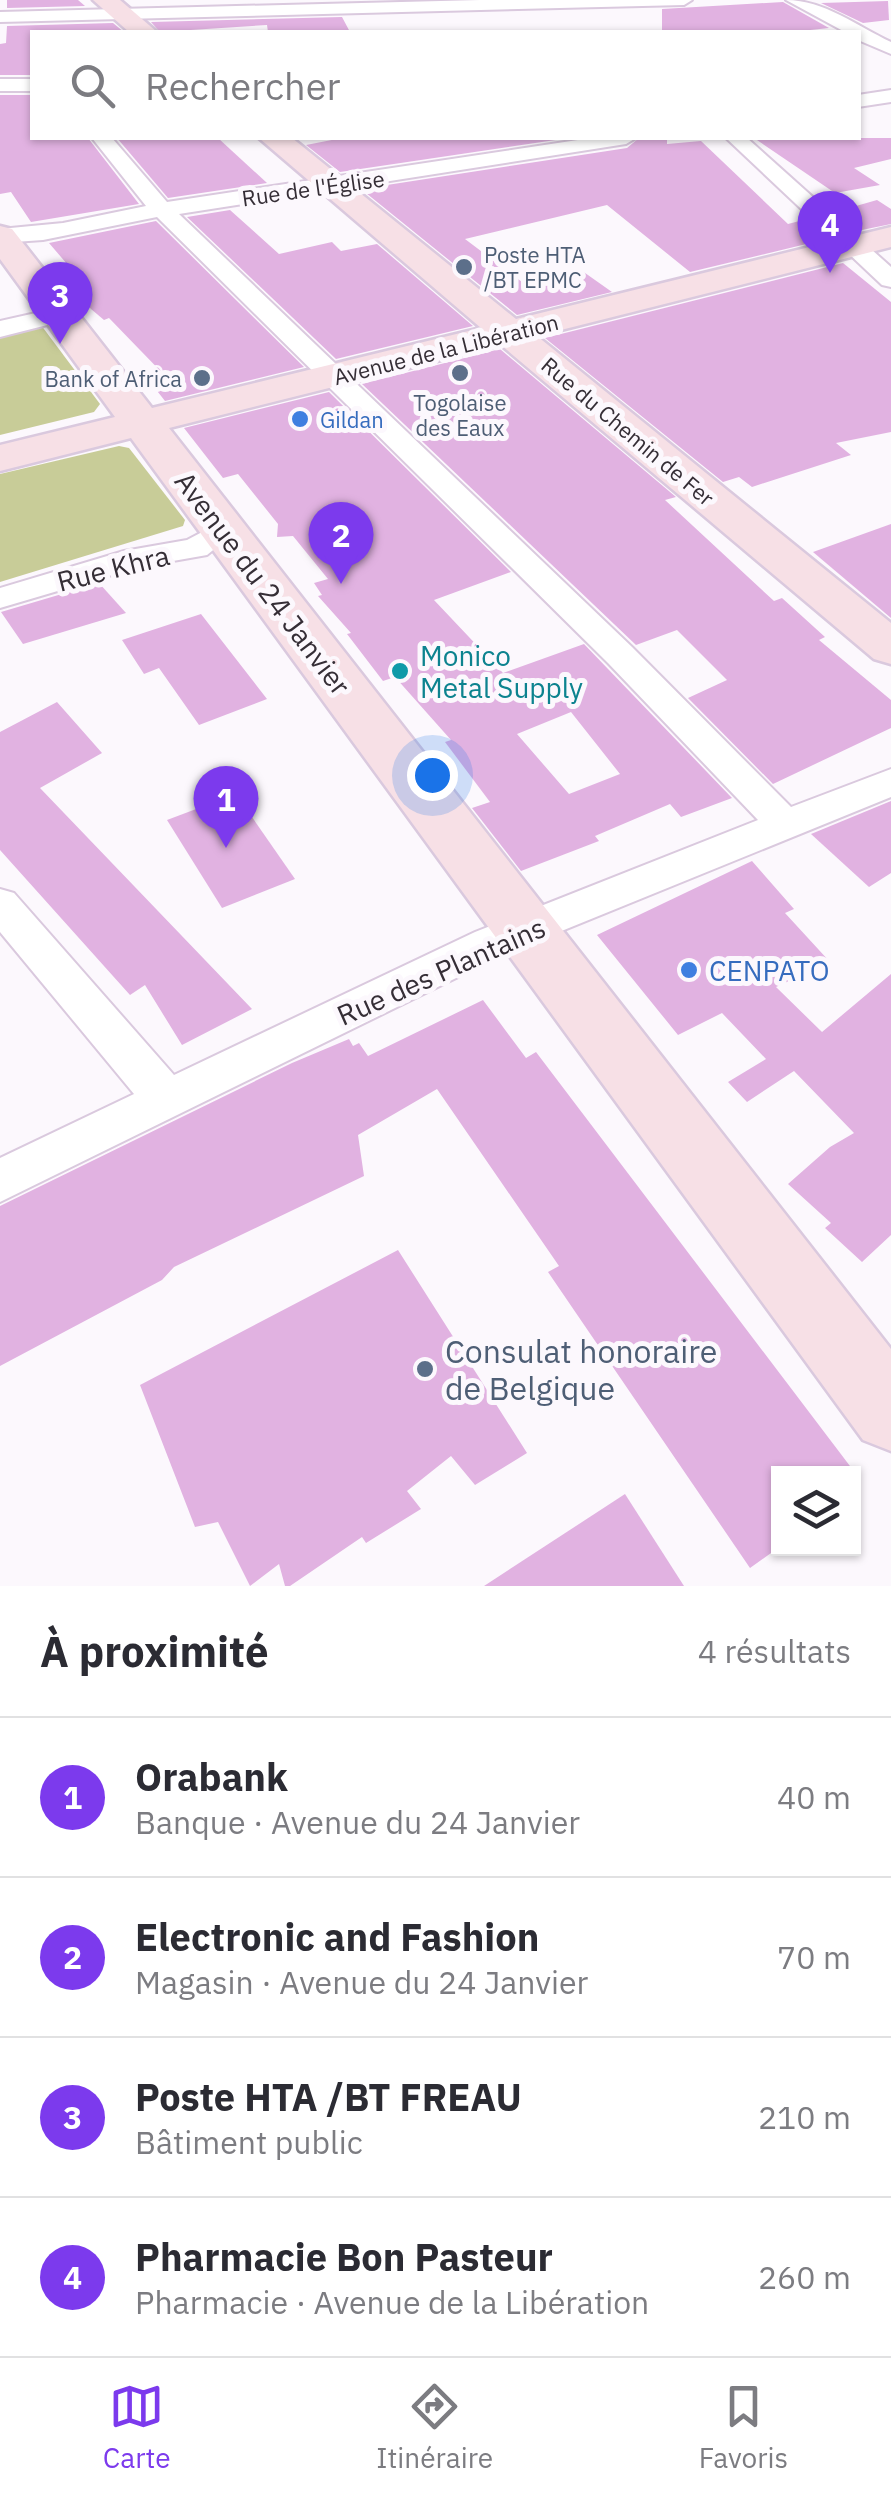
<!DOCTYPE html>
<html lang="fr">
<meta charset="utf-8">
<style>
body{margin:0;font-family:"IBM Plex Sans",sans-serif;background:#f7f7f7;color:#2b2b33}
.controls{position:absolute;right:30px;bottom:30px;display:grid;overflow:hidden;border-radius:0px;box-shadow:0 2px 8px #0004}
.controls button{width:90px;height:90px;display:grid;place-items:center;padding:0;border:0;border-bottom:2px solid #e1e1e2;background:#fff;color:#2b2b33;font:50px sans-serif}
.you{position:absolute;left:432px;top:775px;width:35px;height:35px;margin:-25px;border:8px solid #fff;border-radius:50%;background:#1a73e8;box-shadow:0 0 0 15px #1a73e833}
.badge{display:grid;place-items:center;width:65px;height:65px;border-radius:50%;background:#7c3aed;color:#fff;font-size:32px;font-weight:700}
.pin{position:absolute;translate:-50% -82px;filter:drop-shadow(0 2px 5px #0008)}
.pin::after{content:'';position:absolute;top:52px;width:35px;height:30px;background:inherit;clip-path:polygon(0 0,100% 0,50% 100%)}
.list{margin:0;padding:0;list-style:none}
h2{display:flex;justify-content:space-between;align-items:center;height:130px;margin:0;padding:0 40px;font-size:42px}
h2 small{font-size:32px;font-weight:400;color:#7c7c81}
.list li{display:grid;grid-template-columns:65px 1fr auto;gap:30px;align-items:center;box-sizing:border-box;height:160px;padding:0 40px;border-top:2px solid #e1e1e2}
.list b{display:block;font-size:38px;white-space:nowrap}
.list p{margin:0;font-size:32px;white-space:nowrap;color:#7c7c81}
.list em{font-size:32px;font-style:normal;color:#7c7c81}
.icon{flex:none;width:55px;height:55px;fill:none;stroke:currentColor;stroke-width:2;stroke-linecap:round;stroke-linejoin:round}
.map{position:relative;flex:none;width:891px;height:1586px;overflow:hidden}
.search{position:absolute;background:#fff;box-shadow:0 2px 8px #0004;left:30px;right:30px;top:30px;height:110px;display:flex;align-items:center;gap:25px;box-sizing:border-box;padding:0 35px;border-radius:0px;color:#7c7c81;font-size:38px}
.sheet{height:770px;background:#fff}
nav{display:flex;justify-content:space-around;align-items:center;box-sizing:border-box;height:140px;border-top:2px solid #e1e1e2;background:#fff;font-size:28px;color:#7c7c81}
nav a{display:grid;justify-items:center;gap:5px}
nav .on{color:#7c3aed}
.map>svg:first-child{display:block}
.green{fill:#c8cc98}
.building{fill:#e1b2e1;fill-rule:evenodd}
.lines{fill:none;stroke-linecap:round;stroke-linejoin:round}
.street-casing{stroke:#dac9de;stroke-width:4}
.secondary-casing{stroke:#dac9de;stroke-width:5}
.street{fill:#fff;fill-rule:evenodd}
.secondary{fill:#f7e0e6;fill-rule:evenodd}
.service-dot{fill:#5c6f8a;stroke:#fcf8fd;stroke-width:4}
.shop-dot{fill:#3f7fe0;stroke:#fcf8fd;stroke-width:4}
.culture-dot{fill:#0f9aa8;stroke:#fcf8fd;stroke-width:4}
.labels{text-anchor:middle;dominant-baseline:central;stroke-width:10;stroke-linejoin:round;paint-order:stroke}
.far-street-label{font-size:22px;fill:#352e36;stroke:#fcf8fd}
.far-service-label{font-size:22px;fill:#4e5e75;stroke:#fcf8fd;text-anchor:start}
.far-shop-label{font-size:22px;fill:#366cbe;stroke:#fcf8fd;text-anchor:start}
.street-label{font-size:28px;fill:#352e36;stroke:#fcf8fd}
.culture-label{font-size:28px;fill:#0d838f;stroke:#fcf8fd;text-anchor:start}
.shop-label{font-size:28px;fill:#366cbe;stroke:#fcf8fd;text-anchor:start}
.near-service-label{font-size:32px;fill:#4e5e75;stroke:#fcf8fd;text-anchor:start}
</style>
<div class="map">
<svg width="891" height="1586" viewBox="0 0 891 1586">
<rect width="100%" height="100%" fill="#fcf8fd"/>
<g class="green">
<path d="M41 325 100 404 94 412 0 435V335Z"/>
<path d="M119 446 129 448 185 520 183 526 0 582V474Z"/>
</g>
<g class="building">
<path d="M7 0H78L85 6 7 8Z"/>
<path d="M888 1 889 20 863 23 821 3Z"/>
<path d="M783 2 829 28 792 32H662V9Z"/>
<path d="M342 17 350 32H268L267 25 160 32 151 22Z"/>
<path d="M113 23 124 32H32V75H0V44L6 43 7 26Z"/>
<path d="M0 95H32V138H88L139 204 31 222 11 192 0 194Z"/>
<path d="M117 138H218L267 183 168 198Z"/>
<path d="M342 138H569L340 172 306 145Z"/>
<path d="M639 138H667V144L701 141 788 224 807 219 827 239 690 272 607 205 465 239 522 282 578 268 612 292 517 315 361 189 627 148Z"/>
<path d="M754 138H891V159L854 168 880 185 835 193Z"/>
<path d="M877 200 891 209V224L857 231 835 212Z"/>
<path d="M230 210 279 254 332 242 341 251 377 244 473 326 336 359 187 217Z"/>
<path d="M156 221 304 367 165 401 154 387 171 382 109 318 104 320 91 309 55 266 67 264 49 243Z"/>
<path d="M843 263 891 302V432L836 443 851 455 752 487 739 477 723 482 545 338Z"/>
<path d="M500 349 676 497 665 500 774 601 782 598 825 637 819 640 891 700V728L773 784 688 698 727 680 677 630 636 645 362 384Z"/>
<path d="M329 392 511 572 434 600 503 673 584 644 732 798 681 817 670 804 595 836 599 841 521 871 472 808 490 802 445 742 451 740 395 677 383 681 347 634 351 633 318 596 322 595 314 583 328 579 293 536 277 537 278 524 238 474 223 478 184 428ZM571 712 620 774 569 794 517 734Z"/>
<path d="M891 524V618L813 552Z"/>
<path d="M99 583 126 613 23 644 1 612Z"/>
<path d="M201 614 267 699 199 725 159 668 144 674 122 640Z"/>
<path d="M57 702 102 753 40 788 252 1009 182 1045 145 985 130 995 0 850V732Z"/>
<path d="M236 794 295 879 222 908 167 820Z"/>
<path d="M891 801V873L869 887 811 834Z"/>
<path d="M752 861 794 909 785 913 830 962 776 987 822 1032 891 974V1235L862 1262 825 1228 831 1223 788 1184 830 1147 854 1133 794 1071 747 1102 728 1082 766 1059 722 1013 678 1035 597 935Z"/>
<path d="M483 1000 526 1058 536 1052 856 1474H778V1548L750 1568 548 1272 559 1266 437 1089 358 1135 364 1176 174 1267 162 1280 0 1366V1206L292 1063 349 1039 353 1046 359 1043 368 1056Z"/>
<path d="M398 1250 527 1453 475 1485 451 1456 407 1491 421 1509 366 1543 362 1537 290 1586H285L279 1564 250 1586 218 1522 195 1527 140 1385Z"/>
<path d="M625 1494 684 1586H484Z"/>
</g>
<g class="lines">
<defs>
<g id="street">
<path d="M480 0H692L684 5 0 22V12Z"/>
<path d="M786 0C824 0 857 26 891 42V54L858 40V32H845Z"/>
<rect x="0" y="79" width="32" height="12"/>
<path d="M891 90V102L858 107V95Z"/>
<path d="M92 138H112L167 202 591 138H636L626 144 179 214 632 647 791 807 891 769V797L505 954 0 1202V1158L134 1094 0 932V889L14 893 174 1075 475 932 758 820 608 663 157 217 43 240 0 243V229L63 223 146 206Z"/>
<path d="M726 138H747L891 267V287L882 285Z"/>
<path d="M58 308 70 315 67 320 0 337V321Z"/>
<path d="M223 521 238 530 207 555 139 567 0 608V588L124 551 187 540Z"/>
</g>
<g id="secondary">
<path d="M93 0H120L157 32H129Z"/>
<path d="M259 138H292L516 319 891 227V247L537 336 891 623V664L874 659 501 345 169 428 891 1349V1451L863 1440 131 438 0 471V445L115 417 0 259V226L12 229 152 408 481 328Z"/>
</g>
</defs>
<use href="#street" class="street-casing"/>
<use href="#secondary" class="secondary-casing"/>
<use href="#street" class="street"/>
<use href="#secondary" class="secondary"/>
</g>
<g class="service-dot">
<circle cx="464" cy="267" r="10"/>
<circle cx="460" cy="373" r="10"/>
<circle cx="202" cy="378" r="10"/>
<circle cx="425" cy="1369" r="10"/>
</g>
<g class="shop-dot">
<circle cx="300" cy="419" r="10"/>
<circle cx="689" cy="970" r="10"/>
</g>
<circle class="culture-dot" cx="400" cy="671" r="10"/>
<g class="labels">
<g class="far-street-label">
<text transform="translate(313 188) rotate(-8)">Rue de l'Église</text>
<text transform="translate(446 349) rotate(-14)">Avenue de la Libération</text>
<text transform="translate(628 431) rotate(40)">Rue du Chemin de Fer</text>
</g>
<g class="far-service-label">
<text x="484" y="254">Poste HTA<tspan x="484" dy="25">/BT EPMC</tspan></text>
<text x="182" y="378" text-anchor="end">Bank of Africa</text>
<text x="460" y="402" text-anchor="middle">Togolaise<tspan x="460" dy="25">des Eaux</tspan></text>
</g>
<g class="far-shop-label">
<text x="320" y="419">Gildan</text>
</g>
<g class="street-label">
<text transform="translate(113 568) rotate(-14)">Rue Khra</text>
<text transform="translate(263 583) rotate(53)">Avenue du 24 Janvier</text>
<text transform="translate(441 971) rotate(-24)">Rue des Plantains</text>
</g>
<g class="culture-label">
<text x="420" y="655">Monico<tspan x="420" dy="32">Metal Supply</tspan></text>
</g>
<g class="shop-label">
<text x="709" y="970">CENPATO</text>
</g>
<g class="near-service-label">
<text x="445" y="1351">Consulat honoraire<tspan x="445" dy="37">de Belgique</tspan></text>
</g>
</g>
</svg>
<div class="controls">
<button><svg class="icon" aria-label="layers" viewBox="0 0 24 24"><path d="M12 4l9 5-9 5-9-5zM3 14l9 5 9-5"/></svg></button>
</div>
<div class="you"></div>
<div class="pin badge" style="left:226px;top:848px">1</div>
<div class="pin badge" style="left:341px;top:584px">2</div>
<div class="pin badge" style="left:60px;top:344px">3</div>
<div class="pin badge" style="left:830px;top:273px">4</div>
<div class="search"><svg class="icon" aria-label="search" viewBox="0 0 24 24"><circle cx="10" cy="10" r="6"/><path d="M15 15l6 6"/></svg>Rechercher</div>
</div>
<section class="sheet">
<h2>À proximité<small>4 résultats</small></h2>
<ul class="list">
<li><span class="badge">1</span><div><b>Orabank</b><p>Banque · Avenue du 24 Janvier</p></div><em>40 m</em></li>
<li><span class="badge">2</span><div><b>Electronic and Fashion</b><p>Magasin · Avenue du 24 Janvier</p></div><em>70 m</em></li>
<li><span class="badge">3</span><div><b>Poste HTA /BT FREAU</b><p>Bâtiment public</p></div><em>210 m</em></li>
<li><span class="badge">4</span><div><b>Pharmacie Bon Pasteur</b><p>Pharmacie · Avenue de la Libération</p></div><em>260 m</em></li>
</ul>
</section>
<nav>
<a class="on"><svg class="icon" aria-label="map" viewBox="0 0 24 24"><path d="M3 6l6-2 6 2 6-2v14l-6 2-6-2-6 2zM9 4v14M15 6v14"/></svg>Carte</a>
<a><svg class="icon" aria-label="directions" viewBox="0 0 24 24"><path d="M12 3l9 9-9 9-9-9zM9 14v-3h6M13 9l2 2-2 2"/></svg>Itinéraire</a>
<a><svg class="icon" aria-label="saved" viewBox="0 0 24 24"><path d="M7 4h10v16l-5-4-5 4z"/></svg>Favoris</a>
</nav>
